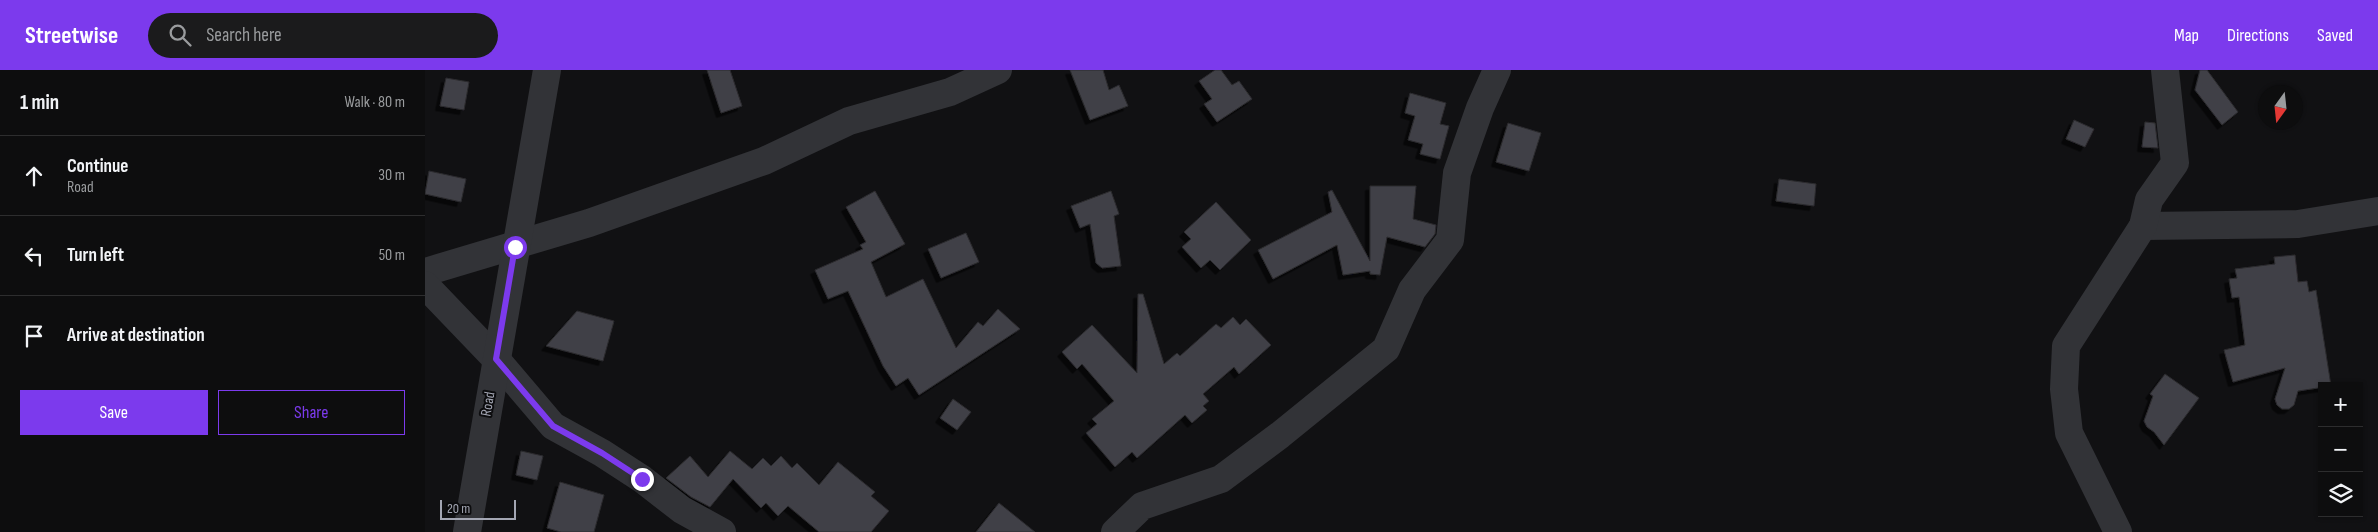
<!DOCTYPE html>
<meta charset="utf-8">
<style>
body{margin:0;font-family:"Sofia Sans Condensed",sans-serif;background:#1b1b1c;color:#f1f3f6}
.controls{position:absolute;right:15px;bottom:15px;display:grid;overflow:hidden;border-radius:0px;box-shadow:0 1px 4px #0004}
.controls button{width:45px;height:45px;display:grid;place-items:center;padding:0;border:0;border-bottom:1px solid #2d2d2e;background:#0d0d0e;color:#f1f3f6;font:25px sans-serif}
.compass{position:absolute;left:1833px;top:15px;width:45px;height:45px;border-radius:50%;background:#0d0d0e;box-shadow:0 1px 4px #0004;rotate:195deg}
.scale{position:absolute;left:15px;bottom:12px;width:76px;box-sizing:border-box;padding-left:5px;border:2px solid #a3a6b3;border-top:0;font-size:14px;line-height:18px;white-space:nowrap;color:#a3a6b3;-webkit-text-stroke:4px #0c0c0e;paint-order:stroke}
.stop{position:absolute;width:15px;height:15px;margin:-11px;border:4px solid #7c3aed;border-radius:50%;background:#fff}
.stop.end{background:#7c3aed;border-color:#fff;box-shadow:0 1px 5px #0008}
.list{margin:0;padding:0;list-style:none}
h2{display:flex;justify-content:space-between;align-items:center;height:65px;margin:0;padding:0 20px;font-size:21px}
h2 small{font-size:16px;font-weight:400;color:#9a9c9e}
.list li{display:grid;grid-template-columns:32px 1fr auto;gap:15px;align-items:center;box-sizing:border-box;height:80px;padding:0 20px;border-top:1px solid #2d2d2e}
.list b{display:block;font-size:19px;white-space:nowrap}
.list p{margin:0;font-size:16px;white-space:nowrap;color:#9a9c9e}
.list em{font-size:16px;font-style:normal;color:#9a9c9e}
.actions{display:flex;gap:10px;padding:15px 20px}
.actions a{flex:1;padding:11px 0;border:1px solid #7c3aed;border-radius:0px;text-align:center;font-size:18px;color:#7c3aed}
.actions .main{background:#7c3aed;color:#fff}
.icon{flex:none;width:28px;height:28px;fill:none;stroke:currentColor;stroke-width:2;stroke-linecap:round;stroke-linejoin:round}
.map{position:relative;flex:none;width:1953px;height:462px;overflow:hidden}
header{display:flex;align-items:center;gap:30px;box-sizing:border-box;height:70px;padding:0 25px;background:#7c3aed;color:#fff}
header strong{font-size:24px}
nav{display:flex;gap:28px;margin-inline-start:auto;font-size:18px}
.search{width:350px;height:45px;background:#1b1b1c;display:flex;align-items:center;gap:12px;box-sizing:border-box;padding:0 18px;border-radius:28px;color:#9a9c9e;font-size:19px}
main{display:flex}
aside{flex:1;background:#0d0d0e}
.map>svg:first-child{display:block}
.building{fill:#414146;stroke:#2c2b2f;filter:url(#shadow)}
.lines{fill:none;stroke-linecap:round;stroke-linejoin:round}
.minor{stroke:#323337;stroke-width:28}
.route{stroke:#7c3aed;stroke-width:6}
.labels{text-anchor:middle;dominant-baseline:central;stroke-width:4;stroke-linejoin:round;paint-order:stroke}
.street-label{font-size:15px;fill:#a3a6b3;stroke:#0c0c0e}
</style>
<header>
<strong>Streetwise</strong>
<div class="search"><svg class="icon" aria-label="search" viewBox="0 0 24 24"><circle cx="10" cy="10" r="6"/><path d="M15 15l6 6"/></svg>Search here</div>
<nav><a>Map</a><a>Directions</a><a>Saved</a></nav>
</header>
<main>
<aside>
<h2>1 min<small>Walk · 80 m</small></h2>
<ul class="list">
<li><svg class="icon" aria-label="ahead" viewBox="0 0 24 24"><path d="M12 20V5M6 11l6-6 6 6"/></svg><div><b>Continue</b><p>Road</p></div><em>30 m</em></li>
<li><svg class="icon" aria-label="left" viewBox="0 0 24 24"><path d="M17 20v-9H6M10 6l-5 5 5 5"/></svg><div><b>Turn left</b></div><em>50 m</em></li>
<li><svg class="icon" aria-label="arrive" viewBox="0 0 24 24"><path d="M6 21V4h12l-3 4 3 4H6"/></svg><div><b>Arrive at destination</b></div></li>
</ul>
<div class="actions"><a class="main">Save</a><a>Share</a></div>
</aside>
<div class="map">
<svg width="1953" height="462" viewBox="0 0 1953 462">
<defs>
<filter id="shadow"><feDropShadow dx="-4.5" dy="4.5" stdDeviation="0" flood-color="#0009"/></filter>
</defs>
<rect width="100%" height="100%" fill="#111113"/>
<g class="building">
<path d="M282 0H305L317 36 296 43Z"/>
<path d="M645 0H678L684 20 694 15 703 36 665 50Z"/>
<path d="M790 0H796L807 15 814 11 827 29 792 52 779 34 787 29 774 11Z"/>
<path d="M1775 0H1782L1813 42 1797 55 1770 20Z"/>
<path d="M21 8 44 12 39 40 15 36Z"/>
<path d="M985 23 1021 33 1015 54 1024 56 1015 89 995 84 998 74 983 70 990 46 980 43Z"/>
<path d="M1649 50 1669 59 1660 77 1641 69Z"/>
<path d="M1720 52 1730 53 1733 78 1717 77Z"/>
<path d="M1083 53 1116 63 1104 101 1071 92Z"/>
<path d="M4 101 41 109 36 132 0 124Z"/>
<path d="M1354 109 1391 114 1389 136 1351 131Z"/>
<path d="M945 116H991L988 149 1011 155 1010 164 1000 177 962 167 955 205 945 204V201L918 205 912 175 848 209 833 180 907 142 903 122 907 120 945 191Z"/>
<path d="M450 121 480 174 446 192 461 227 498 209 531 278 553 252 558 256 573 239 595 259 494 325 483 308 471 316 458 296 423 221 403 229 390 200 438 179 435 175 441 172 421 137Z"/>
<path d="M686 121 694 144 689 146 696 196 677 198 671 193 665 154 655 158 646 136Z"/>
<path d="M791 132 826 170 795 200 785 190 776 198 757 177 766 169 759 162Z"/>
<path d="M541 163 554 192 516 208 503 179Z"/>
<path d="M1870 185 1873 212 1882 211 1884 222 1891 220 1906 316 1873 321 1869 335 1864 339H1857L1852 335 1850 329 1860 298 1808 312 1799 280 1820 275 1814 227 1807 228 1804 209 1812 208 1810 199 1850 194 1849 187Z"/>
<path d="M713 224H718L739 294 752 283 755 286 791 254 796 258 808 247 815 255 821 249 846 275 814 304 809 297 778 324 784 331 778 336 782 340 767 353 760 345 712 388 707 382 690 397 661 363 672 354 667 349 689 331 657 294 652 299 637 282 667 255 712 303Z"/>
<path d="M152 241 189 251 178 291 121 276Z"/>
<path d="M1740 304 1774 328 1739 375 1729 362 1722 357 1719 351 1728 326 1725 324Z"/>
<path d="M528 329 546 342 532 360 515 348Z"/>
<path d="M96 381 118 386 112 410 91 405Z"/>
<path d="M305 381 327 399 338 388 346 396 356 386 367 398 372 393 394 415 413 392 450 422 446 426 464 441 446 462H394L363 436 353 446 341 433 336 438 308 409 285 437 266 427 241 408 265 386 283 407Z"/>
<path d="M135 412 179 425 169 462H136L122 458Z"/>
<path d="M574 433 610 462H551Z"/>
</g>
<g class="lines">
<g class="minor">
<path d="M1718 156 1873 154 1953 141"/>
<path d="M0 202 164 153 339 91 424 51 525 22 573 0"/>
<path d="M0 215 71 289 128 356 177 383 217 409 257 440 297 462"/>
<path d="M42 462 122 0"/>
<path d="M690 462 717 436 796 409 855 365 961 279 987 220 1025 170 1032 103 1055 38 1072 0"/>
<path d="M1693 462 1644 363 1639 319 1641 276 1718 156 1724 130 1750 93 1740 0"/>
</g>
</g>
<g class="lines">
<path class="route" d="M90 177 71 289 128 356 177 383 217 409"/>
</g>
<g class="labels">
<g class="street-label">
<text transform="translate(63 334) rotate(-80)">Road</text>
</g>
</g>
</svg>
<div class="controls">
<button>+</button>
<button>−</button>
<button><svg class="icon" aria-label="layers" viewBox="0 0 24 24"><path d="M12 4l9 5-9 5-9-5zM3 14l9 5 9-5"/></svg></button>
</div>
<svg class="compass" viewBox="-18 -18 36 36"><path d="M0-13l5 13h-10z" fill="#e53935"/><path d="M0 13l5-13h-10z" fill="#9a9c9e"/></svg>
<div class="scale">20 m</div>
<div class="stop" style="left:90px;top:177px"></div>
<div class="stop end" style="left:217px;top:409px"></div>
</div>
</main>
